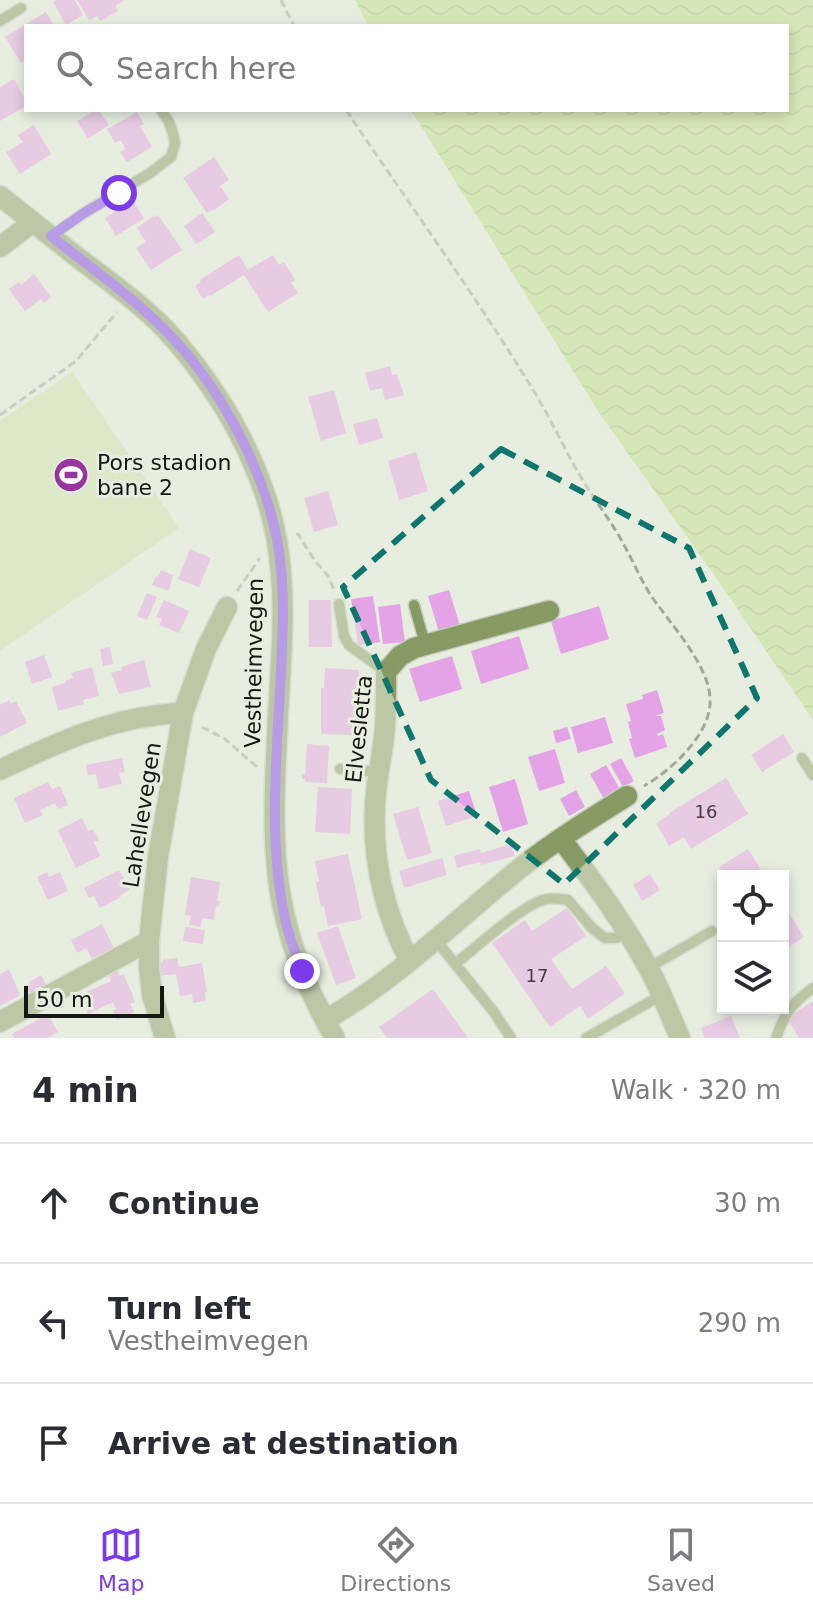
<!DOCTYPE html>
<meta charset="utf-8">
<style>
body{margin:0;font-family:"DejaVu Sans",sans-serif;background:#f7f7f7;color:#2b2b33}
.controls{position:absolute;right:24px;bottom:24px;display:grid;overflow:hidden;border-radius:0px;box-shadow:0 4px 12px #0003}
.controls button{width:72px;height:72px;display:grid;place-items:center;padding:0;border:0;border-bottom:2px solid #e1e1e2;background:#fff;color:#2b2b33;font:40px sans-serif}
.scale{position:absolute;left:24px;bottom:20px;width:140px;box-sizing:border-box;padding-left:8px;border:4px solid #151713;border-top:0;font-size:22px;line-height:28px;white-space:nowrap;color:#151713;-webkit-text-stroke:6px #e7eddf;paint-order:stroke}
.stop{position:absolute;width:24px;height:24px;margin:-18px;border:6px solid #7c3aed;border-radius:50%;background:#fff}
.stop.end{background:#7c3aed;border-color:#fff;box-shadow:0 2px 8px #0008}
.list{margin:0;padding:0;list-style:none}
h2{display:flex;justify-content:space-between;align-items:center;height:104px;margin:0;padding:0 32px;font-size:34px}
h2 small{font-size:26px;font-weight:400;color:#7c7c81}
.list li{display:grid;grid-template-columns:52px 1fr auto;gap:24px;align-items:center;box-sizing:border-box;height:120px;padding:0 32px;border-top:2px solid #e1e1e2}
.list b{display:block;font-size:30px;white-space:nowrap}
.list p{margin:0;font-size:26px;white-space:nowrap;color:#7c7c81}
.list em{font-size:26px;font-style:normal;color:#7c7c81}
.icon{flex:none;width:44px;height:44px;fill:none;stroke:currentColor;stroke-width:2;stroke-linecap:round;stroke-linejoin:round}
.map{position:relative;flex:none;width:813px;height:1038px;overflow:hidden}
.search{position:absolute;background:#fff;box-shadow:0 4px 12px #0003;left:24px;right:24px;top:24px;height:88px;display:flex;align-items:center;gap:20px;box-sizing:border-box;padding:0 28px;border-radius:0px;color:#7c7c81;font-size:30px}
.sheet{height:464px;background:#fff}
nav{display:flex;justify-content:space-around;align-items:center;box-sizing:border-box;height:112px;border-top:2px solid #e1e1e2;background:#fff;font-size:22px;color:#7c7c81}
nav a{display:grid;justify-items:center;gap:4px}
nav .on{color:#7c3aed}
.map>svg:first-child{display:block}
.pitch{fill:#d0e3af}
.water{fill:url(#water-waves)}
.building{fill:#e5a3e7}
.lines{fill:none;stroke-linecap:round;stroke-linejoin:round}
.service-casing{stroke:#c5cbbe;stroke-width:13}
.minor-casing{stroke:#c5cbbe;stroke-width:23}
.path{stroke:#a3a89d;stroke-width:3;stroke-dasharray:8 4;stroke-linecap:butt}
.service{stroke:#879a63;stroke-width:10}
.minor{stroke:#879a63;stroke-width:20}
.route{stroke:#7c3aed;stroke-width:10}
.marked{fill:none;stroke:#0f766e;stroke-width:6;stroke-dasharray:16 10;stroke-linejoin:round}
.labels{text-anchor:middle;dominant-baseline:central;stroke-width:6;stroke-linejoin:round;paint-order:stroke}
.number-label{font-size:18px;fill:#493a48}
.poi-label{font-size:22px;fill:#151713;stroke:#e7eddf;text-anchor:start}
.street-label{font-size:22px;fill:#151713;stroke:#e7eddf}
</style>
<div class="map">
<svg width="813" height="1038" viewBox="0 0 813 1038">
<defs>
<pattern id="water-waves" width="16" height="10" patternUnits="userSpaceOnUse" patternTransform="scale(2)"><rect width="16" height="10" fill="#c2e088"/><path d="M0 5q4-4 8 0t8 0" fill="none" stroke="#a6bf74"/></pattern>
</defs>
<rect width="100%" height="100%" fill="#e7eddf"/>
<path class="pitch" d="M72 372 179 528 0 651V421Z"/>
<path class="water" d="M355 0H813V720L726 592 598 411 411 110H787V26H368Z"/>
<g class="building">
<path d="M56 0H75L83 15 66 25 53 2Z"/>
<path d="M77 0H125L115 6 118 11 100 21 97 16 89 20Z"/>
<path d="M46 12 54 26H26V60L21 63 5 37Z"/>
<path d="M14 79 26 101V106L0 121V87Z"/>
<path d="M95 110H99L109 125 88 139 77 121Z"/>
<path d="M137 112 144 124 140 126 152 147 127 162 120 152 126 149 120 140 115 143 107 129Z"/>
<path d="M34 125 51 154 20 174 6 152 23 142 18 135Z"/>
<path d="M214 157 229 180 220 186 229 199 213 211 212 210 207 213 183 178Z"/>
<path d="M133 201 144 218 116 236 105 218Z"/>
<path d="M202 213 215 232 196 244 184 226Z"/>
<path d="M158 215 182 250 151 270 136 248 146 242 137 228 153 216 154 217Z"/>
<path d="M239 255 248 270 273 255 279 265 284 262 295 280 291 283 298 293 268 312 244 275 210 296 209 295 203 299 195 286 201 282 200 280Z"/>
<path d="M34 274 51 297 44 303 41 299 25 311 9 289 19 282 21 285Z"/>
<path d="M390 366 392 375 397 374 404 395 385 400 382 388 370 391 365 373Z"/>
<path d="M334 390 346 433 321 441 308 397Z"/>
<path d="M377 418 383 438 359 445 353 424Z"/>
<path d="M416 452 428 491 399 500 388 461Z"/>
<path d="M328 491 338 525 314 532 304 498Z"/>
<path d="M190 549 211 558 199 587 178 579Z"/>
<path d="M161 570 173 575 169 591 152 585 156 576 158 577Z"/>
<path d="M449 590 460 626 439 632 428 596Z"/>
<path d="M147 593 157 597 147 620 137 616Z"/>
<path d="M373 596 380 642 358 645 351 599Z"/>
<path d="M164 600 189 611 179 633 159 625 162 619 156 617Z"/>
<path d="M309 600H331L332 647H309Z"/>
<path d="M400 604 405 642 383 644 378 607Z"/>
<path d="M599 606 609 639 561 654 551 621Z"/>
<path d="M519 636 529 669 481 684 471 651Z"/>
<path d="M110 647 113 664 103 666 100 649Z"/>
<path d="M44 655 52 677 32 684 25 662Z"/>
<path d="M452 656 462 689 420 702 409 669Z"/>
<path d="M144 660 151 687 119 694 111 673 122 670 121 667Z"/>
<path d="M92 667 99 696 83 700 84 704 58 711 52 687 65 683V681L73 678 71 673Z"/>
<path d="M325 668 359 670 356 735 321 734V688H324Z"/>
<path d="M657 690 664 713 655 716H661L665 730 657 734 658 736 663 734 667 747 635 758 629 739 632 738 628 722 631 721 626 704 643 699 642 695Z"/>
<path d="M9 700 11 704 16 701 27 723 0 737V705Z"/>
<path d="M605 717 613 743 578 753 571 727Z"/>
<path d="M567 727 571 739 556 743 553 731Z"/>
<path d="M783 734 794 752 762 772 751 755Z"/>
<path d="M307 744 329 746 327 783 305 782V779H302V774L305 775Z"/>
<path d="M555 749 565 783 539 791 528 757Z"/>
<path d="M122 758 125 772 119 773 122 784 99 789 96 774 88 775 86 765Z"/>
<path d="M621 758 634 781 623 787 610 764Z"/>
<path d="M606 765 620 789 604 799 590 774Z"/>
<path d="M726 778 748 814 691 849 684 837 669 846 656 823 670 814 669 813Z"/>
<path d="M515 779 528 824 503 832 489 787Z"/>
<path d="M48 782 52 789 60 786 68 805 58 809 55 803 40 810 43 815 25 823 14 798Z"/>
<path d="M318 787 352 789 350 834 315 832Z"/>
<path d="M576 790 585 807 569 816 560 799Z"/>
<path d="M469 791 477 816 446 826 438 801Z"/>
<path d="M418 807 432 853 407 860 393 814Z"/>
<path d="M82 818 88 831 93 829 99 840 94 842 100 856 76 868 58 830Z"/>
<path d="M511 844 515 856 481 865 480 862 457 868 454 856 480 849 481 853Z"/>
<path d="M748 849 765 876H724L719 867Z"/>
<path d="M348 854 362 919 328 926 324 906 321 907 316 882 319 881 315 861Z"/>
<path d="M442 858 447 875 404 888 399 871Z"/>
<path d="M119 870 130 890 120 895 121 897 100 908 94 896 89 898 84 888Z"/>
<path d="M47 872 49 877 60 872 68 891 48 900 37 877Z"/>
<path d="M650 874 660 890 642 901 633 885Z"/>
<path d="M191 877 220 882 217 901H220L219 907 216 906 214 920 202 918 201 927 189 925 191 916 185 915Z"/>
<path d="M783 904 804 937 783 951Z"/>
<path d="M567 908 586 936 551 959 572 989 606 966 625 993 588 1019 580 1006 550 1027 492 943 525 920 532 931Z"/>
<path d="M102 924 114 948 112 951 92 959 86 948 77 953 71 940Z"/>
<path d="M338 926 356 978 336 985 317 933Z"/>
<path d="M185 927 205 930 203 944 183 941Z"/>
<path d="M177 958 179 967 202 963 207 992H205L206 1001 193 1003 192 994 180 996 176 974 159 976 157 963 163 962V960Z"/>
<path d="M9 969 20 995 0 1006V974Z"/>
<path d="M117 969 120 976 123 974 133 995H132L135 1002 130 1004 134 1012 117 1020 113 1011 116 1009 113 1002 88 1014 79 995 111 981 108 974Z"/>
<path d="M41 975 48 988 32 997 26 986 30 984 29 982Z"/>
<path d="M433 989 468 1038H387L379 1027Z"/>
<path d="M813 1001V1038H799L787 1018Z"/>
<path d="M48 1014 58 1032 47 1038H14L12 1034Z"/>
<path d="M731 1016 740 1038H705L701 1028Z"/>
</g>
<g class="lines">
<defs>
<g id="service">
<path d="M0 21 21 8"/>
<path d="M51 236 84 213 150 173 171 157 175 144 174 137 169 122 161 110"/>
<path d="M339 604 344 636 349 645 386 672"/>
<path d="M414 605 425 644"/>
<path d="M802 758 813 775"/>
<path d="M340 769 379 772"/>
<path d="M435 939 493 1011 511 1038"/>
<path d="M456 963C477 947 520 907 543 900 551 897 560 899 568 900L592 928 605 938H616L627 932"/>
<path d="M648 968 712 931"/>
<path d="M586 1038 662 995"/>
<path d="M776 1038C785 1013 791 1004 813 988"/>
</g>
<g id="minor">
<path d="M0 196C27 217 54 239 81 260 110 282 140 303 165 329 184 349 202 373 217 396 244 437 269 493 277 541 287 599 281 658 278 716 275 783 269 855 286 921 296 962 314 1002 335 1038"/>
<path d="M0 247 33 222"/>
<path d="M0 770C58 742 117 715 183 713"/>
<path d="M561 839C593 881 624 923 649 969 661 991 670 1015 680 1038"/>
<path d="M409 960C385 913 372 860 375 806 376 780 383 753 385 727 386 709 386 690 386 672L400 656 414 648 549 611"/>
<path d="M325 1020C396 980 456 920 519 869 553 842 590 819 627 796"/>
<path d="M0 1022 149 941"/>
<path d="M165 1038 152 995 149 967V941L158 857 183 713 206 649 227 607"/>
</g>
</defs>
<use href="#service" class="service-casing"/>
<use href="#minor" class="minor-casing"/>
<g class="path">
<path d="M281 0 294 26"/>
<path d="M346 110C409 204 476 296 535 393 552 421 565 451 582 479 595 501 612 522 624 545 633 561 640 578 650 594 669 623 713 668 710 704 708 737 670 771 644 786"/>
<path d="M0 415 76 361 117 312"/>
<path d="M296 535 298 534 315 561 328 576 334 590"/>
<path d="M237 591 260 558"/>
<path d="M202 727 225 739 257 767"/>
</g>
<use href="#service" class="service"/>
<use href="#minor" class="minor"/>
</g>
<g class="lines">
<path class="route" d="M119 193 84 213 51 236C88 266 129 294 163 328 217 381 262 465 277 539 283 572 284 613 282 648 279 737 266 831 285 919 289 937 296 954 302 971"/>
</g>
<path d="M0 0H813V1038H0ZM501 449 689 548 757 698 564 884 431 780 343 587Z" fill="#e7eddf" fill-opacity=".55" fill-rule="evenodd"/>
<path class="marked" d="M501 449 689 548 757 698 564 884 431 780 343 587Z"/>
<defs>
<symbol id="stadium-disc" viewBox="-11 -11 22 22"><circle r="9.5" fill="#97359d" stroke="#e7eddf"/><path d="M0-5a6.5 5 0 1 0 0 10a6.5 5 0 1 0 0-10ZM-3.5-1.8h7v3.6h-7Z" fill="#fff"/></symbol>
</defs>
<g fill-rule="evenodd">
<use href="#stadium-disc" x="51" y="455" width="40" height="40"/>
</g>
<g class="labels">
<g class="number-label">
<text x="706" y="811">16</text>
<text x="537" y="975">17</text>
</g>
<g class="poi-label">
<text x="97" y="462">Pors stadion<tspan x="97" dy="25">bane 2</tspan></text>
</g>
<g class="street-label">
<text transform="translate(254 663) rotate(-89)">Vestheimvegen</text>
<text transform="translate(359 729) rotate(-84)">Elvesletta</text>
<text transform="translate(142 815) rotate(-81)">Lahellevegen</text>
</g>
</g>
</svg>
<div class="controls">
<button><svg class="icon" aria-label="locate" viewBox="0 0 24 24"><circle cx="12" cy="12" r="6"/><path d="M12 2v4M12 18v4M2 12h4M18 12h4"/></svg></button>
<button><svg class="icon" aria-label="layers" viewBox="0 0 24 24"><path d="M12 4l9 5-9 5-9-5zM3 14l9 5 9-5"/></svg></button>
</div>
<div class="scale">50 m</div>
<div class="stop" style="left:119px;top:193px"></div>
<div class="stop end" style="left:302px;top:971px"></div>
<div class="search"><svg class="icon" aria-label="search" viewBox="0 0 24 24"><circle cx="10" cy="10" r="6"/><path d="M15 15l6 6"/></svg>Search here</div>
</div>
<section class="sheet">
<h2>4 min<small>Walk · 320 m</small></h2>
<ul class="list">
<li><svg class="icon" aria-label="ahead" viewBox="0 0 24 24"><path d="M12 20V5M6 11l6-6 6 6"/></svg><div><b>Continue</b></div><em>30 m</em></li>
<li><svg class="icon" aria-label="left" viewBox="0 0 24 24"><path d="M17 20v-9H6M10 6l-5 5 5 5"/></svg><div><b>Turn left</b><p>Vestheimvegen</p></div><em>290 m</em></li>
<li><svg class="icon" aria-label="arrive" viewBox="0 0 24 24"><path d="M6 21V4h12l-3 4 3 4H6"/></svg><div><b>Arrive at destination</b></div></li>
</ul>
</section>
<nav>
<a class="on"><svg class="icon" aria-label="map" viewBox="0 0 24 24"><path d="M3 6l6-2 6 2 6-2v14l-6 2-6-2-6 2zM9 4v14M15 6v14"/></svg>Map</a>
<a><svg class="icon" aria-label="directions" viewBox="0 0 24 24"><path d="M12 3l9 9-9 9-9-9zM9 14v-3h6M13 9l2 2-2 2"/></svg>Directions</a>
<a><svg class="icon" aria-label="saved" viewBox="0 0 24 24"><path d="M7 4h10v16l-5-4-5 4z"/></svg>Saved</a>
</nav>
